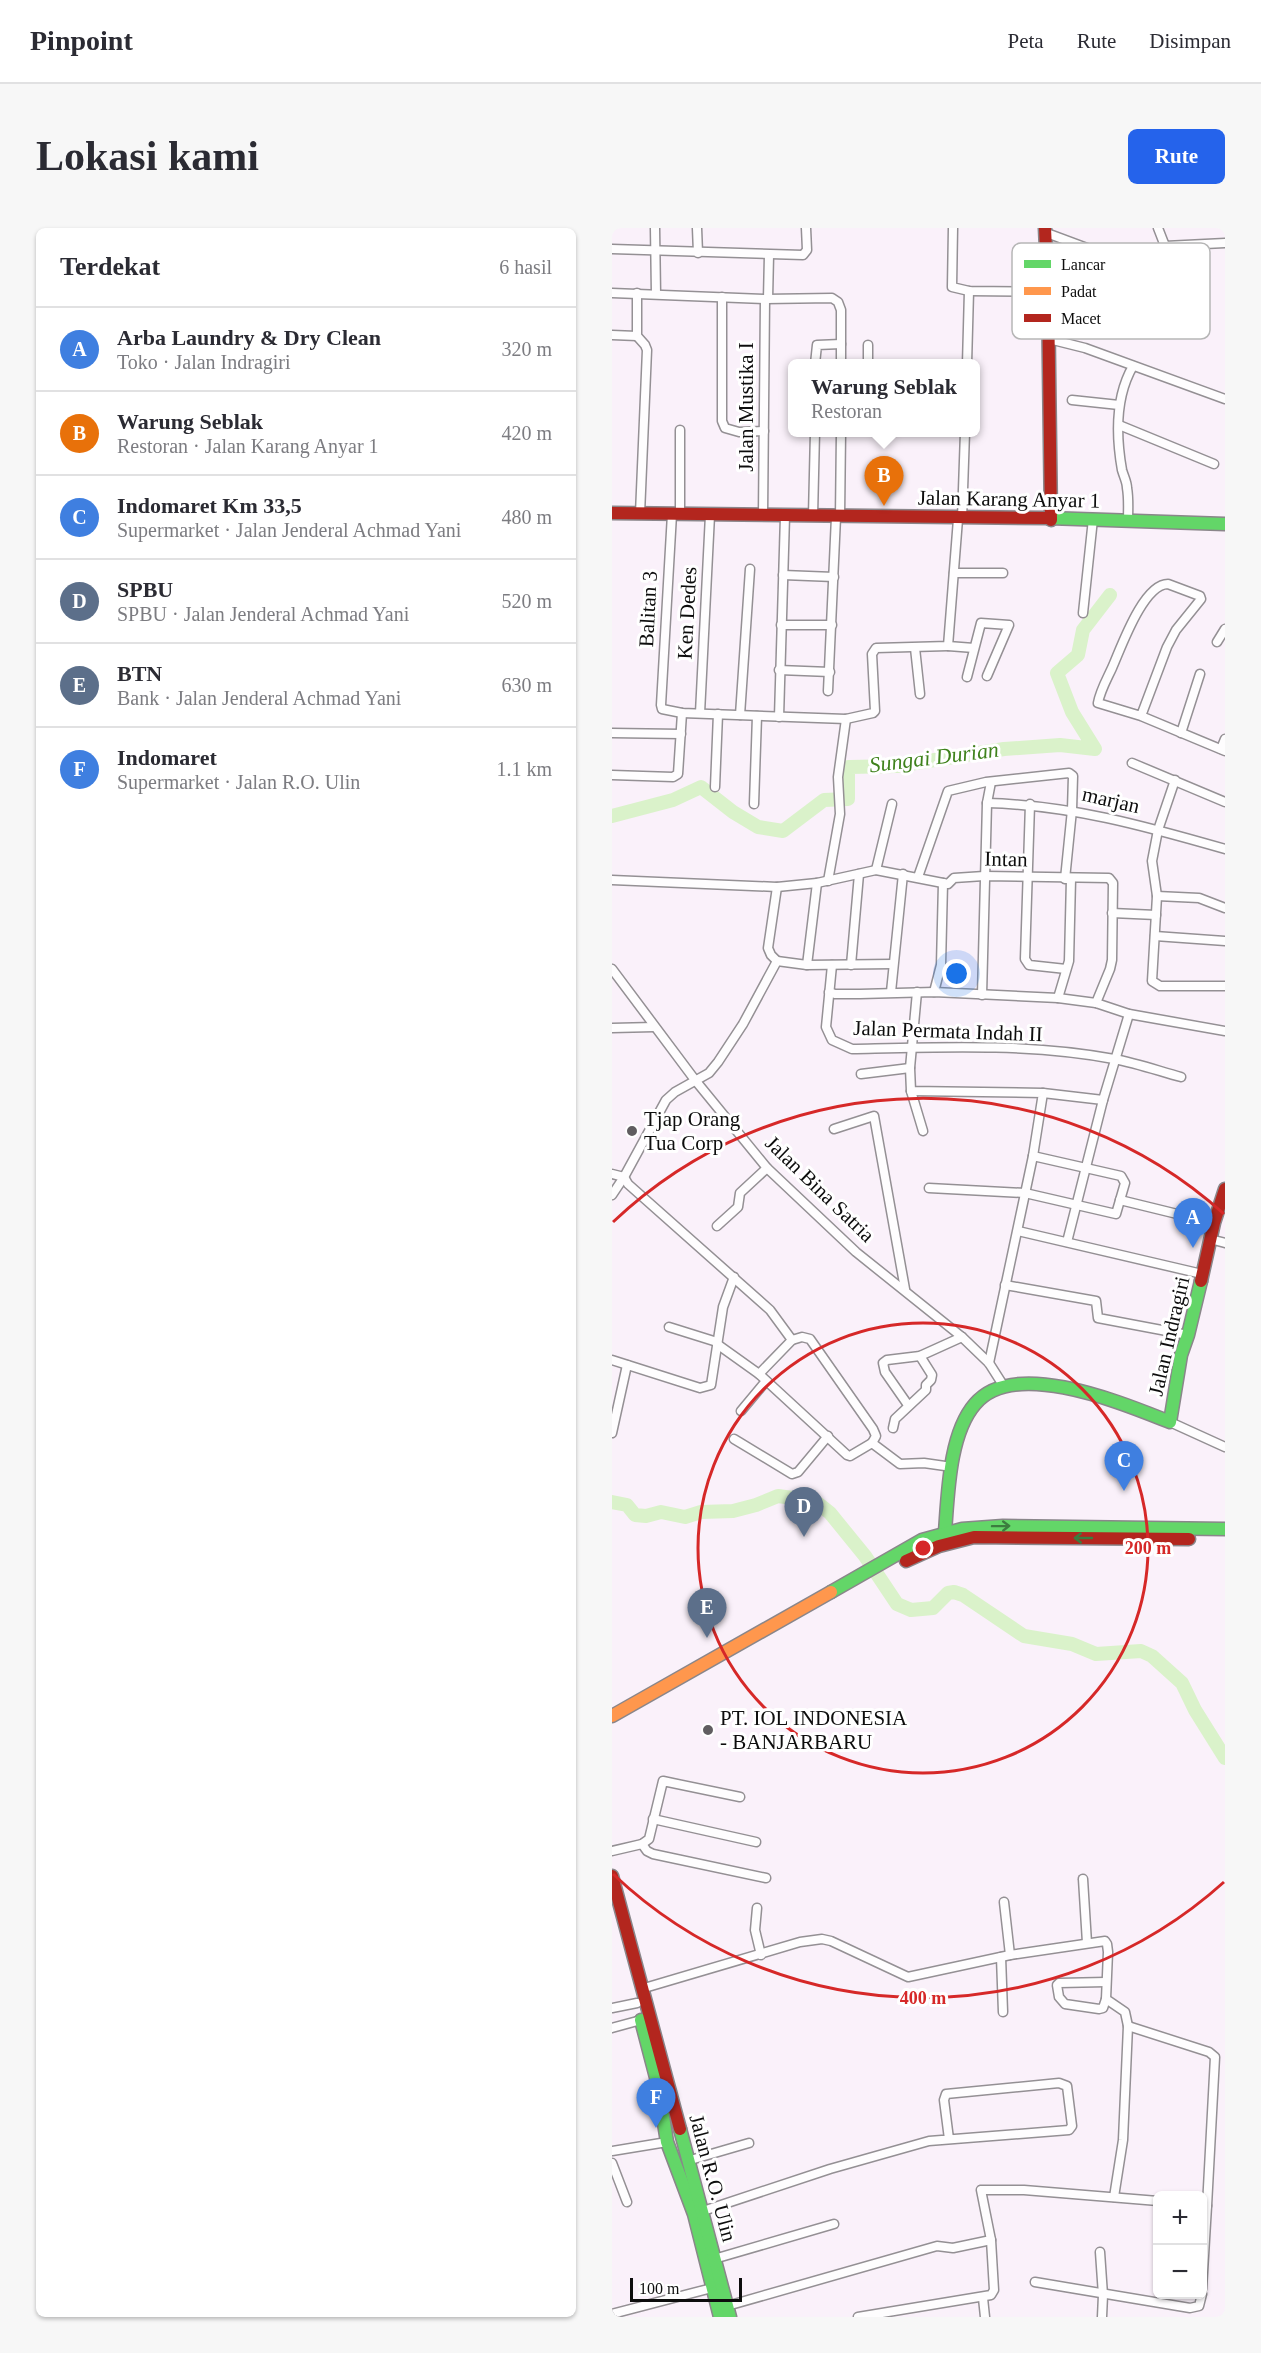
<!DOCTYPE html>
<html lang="id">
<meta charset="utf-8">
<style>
body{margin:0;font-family:"Times New Roman",serif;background:#f7f7f7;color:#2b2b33}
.controls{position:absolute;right:18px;bottom:18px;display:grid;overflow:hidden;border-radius:9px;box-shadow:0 2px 4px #0004}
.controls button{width:54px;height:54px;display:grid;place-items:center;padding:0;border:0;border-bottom:2px solid #e1e1e2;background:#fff;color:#2b2b33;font:30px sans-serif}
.scale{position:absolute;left:18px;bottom:15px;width:112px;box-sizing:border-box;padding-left:6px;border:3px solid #0d0d0d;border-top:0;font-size:16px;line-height:21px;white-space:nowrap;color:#0d0d0d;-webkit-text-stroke:4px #fff;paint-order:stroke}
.you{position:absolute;left:345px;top:746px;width:21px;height:21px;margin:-15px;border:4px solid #fff;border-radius:50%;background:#1a73e8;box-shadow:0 0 0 9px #1a73e833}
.badge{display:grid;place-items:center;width:39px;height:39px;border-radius:50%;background:#2563eb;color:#fff;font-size:20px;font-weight:700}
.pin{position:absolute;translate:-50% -50px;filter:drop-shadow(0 2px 3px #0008)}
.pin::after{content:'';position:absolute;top:32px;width:21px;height:18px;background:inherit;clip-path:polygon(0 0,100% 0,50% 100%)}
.popup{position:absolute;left:176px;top:131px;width:192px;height:78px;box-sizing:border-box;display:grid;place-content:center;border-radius:9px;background:#fff;filter:drop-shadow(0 2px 4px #0005);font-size:20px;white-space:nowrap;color:#7c7c81}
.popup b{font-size:22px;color:#2b2b33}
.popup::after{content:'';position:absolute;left:50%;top:100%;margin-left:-12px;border:12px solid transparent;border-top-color:#fff}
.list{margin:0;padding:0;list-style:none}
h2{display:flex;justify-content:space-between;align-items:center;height:78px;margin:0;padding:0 24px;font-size:26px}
h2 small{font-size:20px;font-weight:400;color:#7c7c81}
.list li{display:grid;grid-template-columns:39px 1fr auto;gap:18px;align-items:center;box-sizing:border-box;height:84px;padding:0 24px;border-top:2px solid #e1e1e2}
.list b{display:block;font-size:22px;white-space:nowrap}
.list p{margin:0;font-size:20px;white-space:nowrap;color:#7c7c81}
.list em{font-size:20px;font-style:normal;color:#7c7c81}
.map{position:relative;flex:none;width:613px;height:2089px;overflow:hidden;border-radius:9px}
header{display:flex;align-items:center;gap:36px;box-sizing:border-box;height:84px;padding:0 30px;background:#fff;border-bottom:2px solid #e1e1e2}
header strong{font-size:28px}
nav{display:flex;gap:33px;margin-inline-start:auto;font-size:21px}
.intro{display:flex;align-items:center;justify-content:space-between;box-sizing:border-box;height:144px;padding:0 36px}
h1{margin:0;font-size:42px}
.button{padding:15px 27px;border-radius:9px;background:#2563eb;color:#fff;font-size:21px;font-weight:700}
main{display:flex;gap:36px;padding:0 36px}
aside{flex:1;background:#fff;border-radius:9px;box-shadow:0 2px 4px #0004}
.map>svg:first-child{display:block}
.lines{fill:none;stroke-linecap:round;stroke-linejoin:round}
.river{stroke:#daf2ca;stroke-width:14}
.street-casing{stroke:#949094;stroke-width:11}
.fast-casing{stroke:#8a868a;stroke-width:15}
.slow-casing{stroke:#8a868a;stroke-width:15}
.jam-casing{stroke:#8a868a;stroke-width:15}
.street{stroke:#fefdfe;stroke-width:8}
.fast{stroke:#63d668;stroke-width:12}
.slow{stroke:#ff974d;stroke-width:12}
.jam{stroke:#b3261e;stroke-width:12}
.oneway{stroke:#3c7c3f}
.ring{fill:none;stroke:#d62828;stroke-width:3}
.poi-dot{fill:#605d60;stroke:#fff;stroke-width:2}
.labels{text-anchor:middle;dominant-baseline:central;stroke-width:6;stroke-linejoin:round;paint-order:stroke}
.street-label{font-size:21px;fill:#0d0d0d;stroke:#fff}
.poi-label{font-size:21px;fill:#0d0d0d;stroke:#fff;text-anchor:start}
.water-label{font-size:22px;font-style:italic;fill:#3f821c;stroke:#fff}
.key{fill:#fff;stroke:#b6b6b6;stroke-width:1.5}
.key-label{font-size:16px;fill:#0d0d0d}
.centre{fill:#d62828;stroke:#fff;stroke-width:3}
.ring-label{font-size:18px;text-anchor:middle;font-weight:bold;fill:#d62828;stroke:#fff;stroke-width:6;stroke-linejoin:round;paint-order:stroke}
</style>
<header>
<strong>Pinpoint</strong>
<nav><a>Peta</a><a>Rute</a><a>Disimpan</a></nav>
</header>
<div class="intro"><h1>Lokasi kami</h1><a class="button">Rute</a></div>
<main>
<aside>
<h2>Terdekat<small>6 hasil</small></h2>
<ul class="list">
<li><span class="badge" style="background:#3f7fe0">A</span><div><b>Arba Laundry &amp; Dry Clean</b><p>Toko · Jalan Indragiri</p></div><em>320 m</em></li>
<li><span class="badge" style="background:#e8710a">B</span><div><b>Warung Seblak</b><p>Restoran · Jalan Karang Anyar 1</p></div><em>420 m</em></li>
<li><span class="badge" style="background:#3f7fe0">C</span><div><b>Indomaret Km 33,5</b><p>Supermarket · Jalan Jenderal Achmad Yani</p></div><em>480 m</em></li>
<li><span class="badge" style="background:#5c6f8a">D</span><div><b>SPBU</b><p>SPBU · Jalan Jenderal Achmad Yani</p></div><em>520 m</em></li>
<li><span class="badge" style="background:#5c6f8a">E</span><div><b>BTN</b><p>Bank · Jalan Jenderal Achmad Yani</p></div><em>630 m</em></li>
<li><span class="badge" style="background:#3f7fe0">F</span><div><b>Indomaret</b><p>Supermarket · Jalan R.O. Ulin</p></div><em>1.1 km</em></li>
</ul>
</aside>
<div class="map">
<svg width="613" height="2089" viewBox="0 0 613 2089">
<rect width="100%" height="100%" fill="#faf1fa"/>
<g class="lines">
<g class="river">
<path d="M0 588 61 572 89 559 121 584 146 599 171 603 212 572 236 571V539H238L285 538 392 521 448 517 483 521 460 484 445 445 466 427 471 402 498 367"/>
<path d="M0 1274 15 1277 23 1287 34 1288 49 1284 73 1289 89 1284 121 1283 144 1277 166 1268 203 1273 218 1285 253 1328 285 1376 299 1382 321 1380 336 1365 342 1364 351 1367 412 1408 460 1416 484 1426 529 1423 540 1428 570 1455 583 1482 613 1530"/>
</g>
<defs>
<g id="street">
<path d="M43 0 44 66"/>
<path d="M85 0 86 25"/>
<path d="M341 0 340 59 357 63 436 64"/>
<path d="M546 0 553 18 613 15"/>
<path d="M432 4 577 58"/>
<path d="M0 21 191 27 195 22 194 0"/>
<path d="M0 65 153 71 220 70 226 74 229 82V136"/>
<path d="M25 65V108L33 117 35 122 28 286"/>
<path d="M110 69V193L113 200 127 204 152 203"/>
<path d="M156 71 157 27"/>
<path d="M0 107 25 108"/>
<path d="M437 111 473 120 613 171"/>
<path d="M256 117V136"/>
<path d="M203 136 205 117 229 116"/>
<path d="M355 136 357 63"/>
<path d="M460 172 507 177"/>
<path d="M507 197 602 236"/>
<path d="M68 202V286"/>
<path d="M60 286 49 477 50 481 70 485 234 491 261 485 263 483 260 426 264 420 336 418 346 291"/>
<path d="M151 288 153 71"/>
<path d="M201 288 203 204"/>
<path d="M228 289 229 204"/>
<path d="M350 291 353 204"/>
<path d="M516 293C516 282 517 271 515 260 515 254 512 249 510 242 504 208 503 169 521 138"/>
<path d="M342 345H391"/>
<path d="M171 347 222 349"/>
<path d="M471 385 481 291"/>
<path d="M169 397H220"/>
<path d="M605 414 613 401"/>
<path d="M336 418 362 420"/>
<path d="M303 420 308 466"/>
<path d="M167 442 218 444"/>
<path d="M355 449 369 395 397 397 375 448"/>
<path d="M216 463 224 289"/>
<path d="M88 485 98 287"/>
<path d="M128 487 138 341"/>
<path d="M529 488 555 419 564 402 589 371 588 368 556 356C531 356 509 420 500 440 495 451 488 463 486 475L529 488 613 523"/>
<path d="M167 489 173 288"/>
<path d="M0 505 69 506"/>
<path d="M569 505 588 446"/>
<path d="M609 521 613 511"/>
<path d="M520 535 613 574"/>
<path d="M0 547 61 549 66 546 70 485"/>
<path d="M563 552 546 602 540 633 545 668 540 753 548 758H613"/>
<path d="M103 559 106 486"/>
<path d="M375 575C458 577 533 598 613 621"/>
<path d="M142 576 145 488"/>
<path d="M418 576 413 731 417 737 454 741"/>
<path d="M264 642 280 576"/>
<path d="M306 649 336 563 374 554 457 545 461 548 460 582 453 651"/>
<path d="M0 652 165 659 205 655 264 642 336 656 342 650 372 648 497 650 501 655 500 732 498 741 484 775"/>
<path d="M216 653 228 586 226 549 234 491"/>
<path d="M545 668 587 670 613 680"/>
<path d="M500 685 544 687"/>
<path d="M543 708 613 713"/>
<path d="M165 733 195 737 281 736"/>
<path d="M165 733 159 727 156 720 165 659"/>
<path d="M195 737 205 655"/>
<path d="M220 737 214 799 220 812 240 821C327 819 417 815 502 831 524 835 547 843 569 849"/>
<path d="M239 737 247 646"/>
<path d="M0 741 83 852 155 940 244 1024 350 1109 377 1135 391 1157"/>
<path d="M217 764 223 766H248L322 764 446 770 484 775 517 786 613 803"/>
<path d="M279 764 291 646"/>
<path d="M305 764 298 840 299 863 431 865 421 928 377 1135"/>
<path d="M322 764 329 737 331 655"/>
<path d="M370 767 375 575 379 554"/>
<path d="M446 770 457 733 459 651"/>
<path d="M0 800 42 799"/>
<path d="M249 846 298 840"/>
<path d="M299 863 311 903"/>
<path d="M431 865 491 872"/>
<path d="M222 901 262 888 293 1061"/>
<path d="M0 946 12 949 16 956 158 1082 180 1112 147 1146"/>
<path d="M317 960 413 965 504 986 513 955 509 948 421 928"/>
<path d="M0 967 12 949 54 872 63 864 97 845 106 834 131 796 165 733"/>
<path d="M508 972 602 995"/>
<path d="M105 998 126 979 128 965 155 940"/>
<path d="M406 1003 590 1046"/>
<path d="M598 1011 613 1015"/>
<path d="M455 1014 491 872 517 786"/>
<path d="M393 1057 484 1073 486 1090 576 1107"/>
<path d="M57 1099 105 1114"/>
<path d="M180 1112 190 1109 198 1111 261 1201 264 1208 260 1215"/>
<path d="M105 1116 147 1146 235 1227 238 1228 260 1215 288 1236 312 1235 340 1239"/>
<path d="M0 1132 88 1160 99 1157 111 1079 122 1049"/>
<path d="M296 1177 273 1144 271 1135 275 1132 308 1128 350 1109"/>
<path d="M129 1183 154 1153"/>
<path d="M558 1194 613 1219"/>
<path d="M281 1200 283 1191 314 1162V1157L319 1152 320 1147 308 1128"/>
<path d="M0 1205 15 1137"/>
<path d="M122 1211 180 1246 186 1244 216 1208"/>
<path d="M41 1591 144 1614"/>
<path d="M30 1616 35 1623 41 1626 154 1650"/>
<path d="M0 1623 30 1616 37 1611 51 1553 128 1569"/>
<path d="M471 1651 475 1715"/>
<path d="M392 1674 398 1727"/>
<path d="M145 1680 143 1702 149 1727"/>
<path d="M389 1729 391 1784"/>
<path d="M494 1754 447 1755 445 1757 447 1769 453 1776 487 1781 491 1780 494 1771"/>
<path d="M29 1761 188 1714 210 1711 219 1713 296 1749 398 1727 493 1713 495 1716 496 1724 494 1771 513 1784 516 1798 511 1912 502 1969"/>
<path d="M0 1780 25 1775"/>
<path d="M516 1798 597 1824 603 1829 595 1978"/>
<path d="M0 1800 29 1792"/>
<path d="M0 1923 55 1914"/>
<path d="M75 1933 137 1915"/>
<path d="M0 1935 15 1974"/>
<path d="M85 1985 218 1941 317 1913 457 1902 460 1898 455 1858 447 1855 334 1866 332 1872 337 1911"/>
<path d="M488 2024 491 2067 490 2089"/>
<path d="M102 2031 222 1996"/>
<path d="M423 2054 578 2080 587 2078 590 2066"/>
<path d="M590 2061 595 1978 591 1977"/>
<path d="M371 2070 373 2089"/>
<path d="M115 2078 325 2018 341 2020 379 2012"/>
<path d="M0 2086 100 2060"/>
<path d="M246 2089 379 2067 382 2062 379 2012 369 1962H412L546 1973"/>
</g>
<g id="fast">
<path d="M436 290 613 296"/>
<path d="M333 1304C336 1266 337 1206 363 1176 402 1129 512 1176 558 1194L569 1127 576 1107 589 1053"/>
<path d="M219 1364 310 1312 350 1301 391 1298 613 1301"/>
<path d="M29 1792 46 1857 55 1914 82 1986 108 2089"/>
<path d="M68 1901 118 2089"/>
</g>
<path id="slow" d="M0 1488 219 1364"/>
<g id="jam">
<path d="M433 0 436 64 439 292"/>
<path d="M0 285 436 290"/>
<path d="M589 1053 602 995 613 961"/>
<path d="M294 1333 327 1318 362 1309 577 1311"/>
<path d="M0 1648 68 1901"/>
</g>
</defs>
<use href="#street" class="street-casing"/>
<use href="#fast" class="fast-casing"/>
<use href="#slow" class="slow-casing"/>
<use href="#jam" class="jam-casing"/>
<use href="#street" class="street"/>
<use href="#fast" class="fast"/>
<use href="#slow" class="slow"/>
<use href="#jam" class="jam"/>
</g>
<defs><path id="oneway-shaft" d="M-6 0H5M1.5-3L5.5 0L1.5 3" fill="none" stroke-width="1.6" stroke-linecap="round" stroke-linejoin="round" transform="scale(1.5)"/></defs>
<g class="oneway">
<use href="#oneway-shaft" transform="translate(389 1298) rotate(-1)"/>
<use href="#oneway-shaft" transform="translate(471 1310) rotate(-180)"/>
</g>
<g class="ring">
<circle cx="311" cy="1320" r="225"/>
<path d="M612 1654A450 450 0 0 1 1 1646M1 994A450 450 0 0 1 612 986"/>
</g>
<g class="poi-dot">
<circle cx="20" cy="903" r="6"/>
<circle cx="96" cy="1502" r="6"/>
</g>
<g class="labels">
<g class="street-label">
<text transform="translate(134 179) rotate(-90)">Jalan Mustika I</text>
<text transform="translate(397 271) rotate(1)">Jalan Karang Anyar 1</text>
<text transform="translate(36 381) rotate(-87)">Balitan 3</text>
<text transform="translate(75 385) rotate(-87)">Ken Dedes</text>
<text transform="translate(499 572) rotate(13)">marjan</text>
<text transform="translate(394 631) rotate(1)">Intan</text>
<text transform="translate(336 803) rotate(2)">Jalan Permata Indah II</text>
<text transform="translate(208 961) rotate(44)">Jalan Bina Satria</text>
<text transform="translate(557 1108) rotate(-77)">Jalan Indragiri</text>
<text transform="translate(101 1950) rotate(75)">Jalan R.O. Ulin</text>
</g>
<g class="poi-label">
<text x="32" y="891">Tjap Orang<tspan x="32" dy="24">Tua Corp</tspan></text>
<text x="108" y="1490">PT. IOL INDONESIA<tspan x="108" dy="24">- BANJARBARU</tspan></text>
</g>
<g class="water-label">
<text transform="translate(322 529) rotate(-7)">Sungai Durian</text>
</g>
</g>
<rect x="400" y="15" width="198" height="96" rx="9" class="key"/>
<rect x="412" y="32" width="27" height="8" fill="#63d668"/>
<rect x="412" y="59" width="27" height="8" fill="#ff974d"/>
<rect x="412" y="86" width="27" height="8" fill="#b3261e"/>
<g class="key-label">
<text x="449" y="42">Lancar</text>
<text x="449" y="69">Padat</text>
<text x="449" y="96">Macet</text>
</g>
<circle cx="311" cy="1320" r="9" class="centre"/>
<g class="ring-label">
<text x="536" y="1326">200 m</text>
<text x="311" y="1776">400 m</text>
</g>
</svg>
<div class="controls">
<button>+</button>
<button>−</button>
</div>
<div class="scale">100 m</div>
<div class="you"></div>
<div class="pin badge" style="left:581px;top:1020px;background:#3f7fe0">A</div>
<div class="pin badge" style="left:272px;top:278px;background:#e8710a">B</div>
<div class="popup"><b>Warung Seblak</b>Restoran</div>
<div class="pin badge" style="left:512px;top:1263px;background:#3f7fe0">C</div>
<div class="pin badge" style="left:192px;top:1309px;background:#5c6f8a">D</div>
<div class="pin badge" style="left:95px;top:1410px;background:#5c6f8a">E</div>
<div class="pin badge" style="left:44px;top:1900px;background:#3f7fe0">F</div>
</div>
</main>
